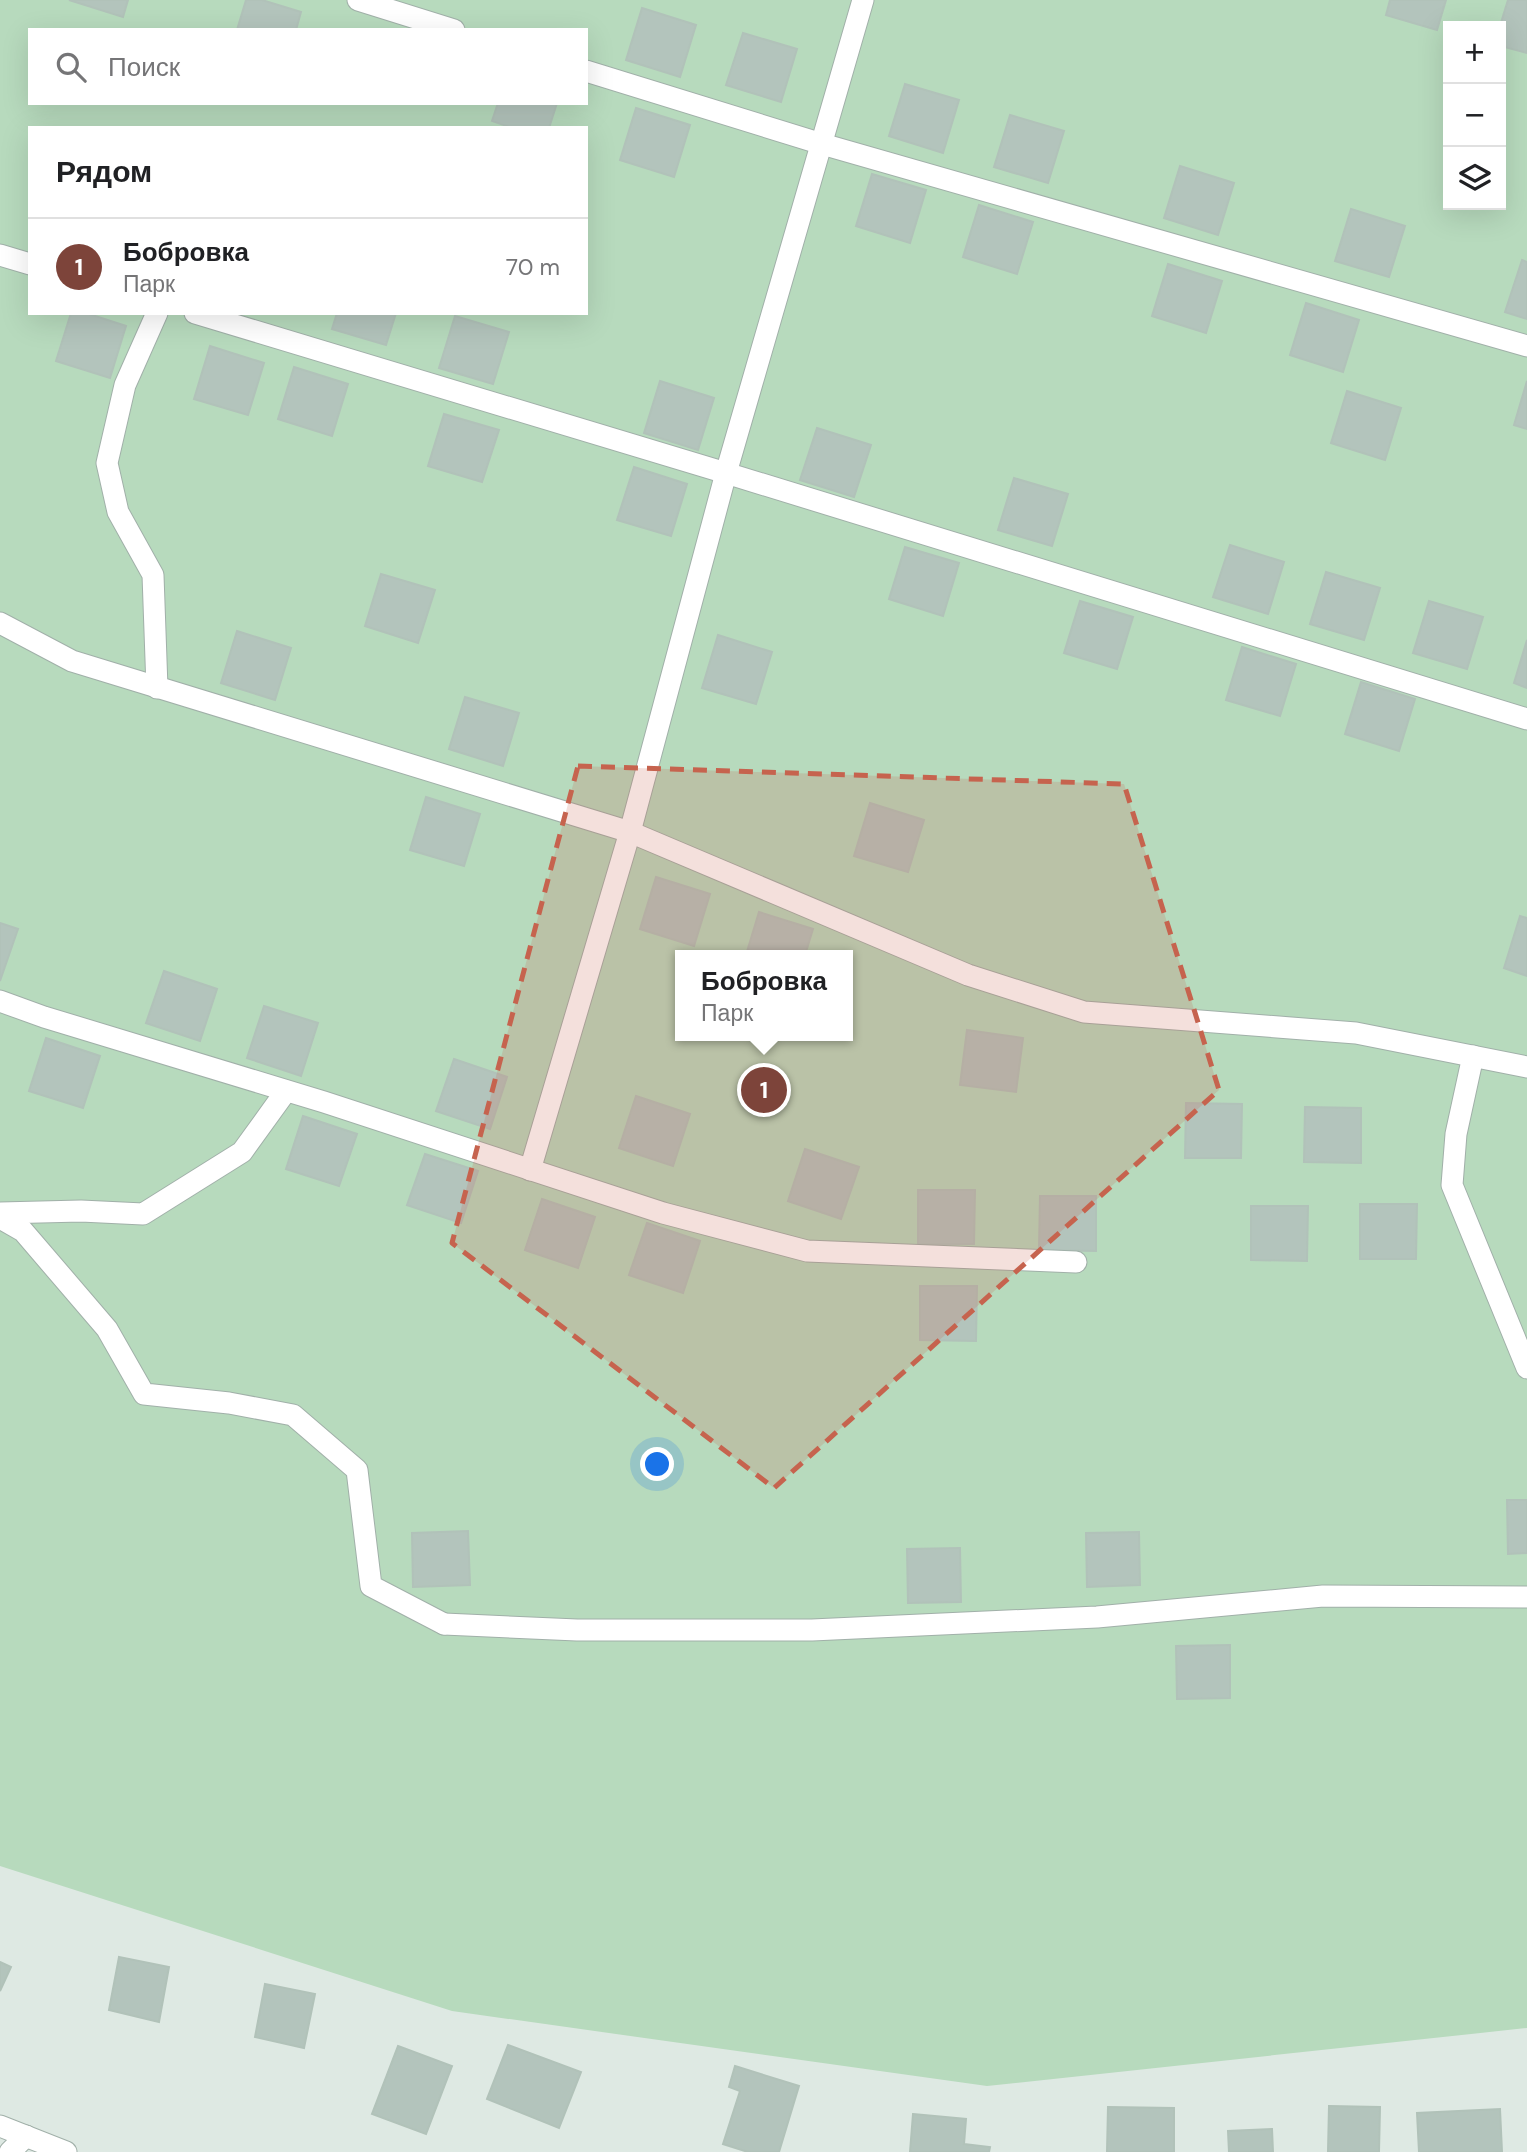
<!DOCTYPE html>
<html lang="ru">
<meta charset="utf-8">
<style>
body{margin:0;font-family:"DM Sans",sans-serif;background:#f2f2f2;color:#202124}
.controls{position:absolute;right:21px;top:21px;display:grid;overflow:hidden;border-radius:0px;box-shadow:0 7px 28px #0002}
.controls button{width:63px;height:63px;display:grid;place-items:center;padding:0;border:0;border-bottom:2px solid #e0e0e0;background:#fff;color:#202124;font:35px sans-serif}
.you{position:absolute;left:658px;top:1465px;width:24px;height:24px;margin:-18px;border:5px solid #fff;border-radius:50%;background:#1a73e8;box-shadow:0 0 0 10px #1a73e833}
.badge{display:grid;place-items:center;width:46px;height:46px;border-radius:50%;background:#7d443a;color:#fff;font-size:23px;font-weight:700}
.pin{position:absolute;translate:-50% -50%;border:4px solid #fff;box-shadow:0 2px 7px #0006}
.popup{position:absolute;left:675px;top:950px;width:178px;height:91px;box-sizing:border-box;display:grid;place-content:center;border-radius:0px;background:#fff;filter:drop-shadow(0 2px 5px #0005);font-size:23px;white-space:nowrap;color:#757577}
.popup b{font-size:26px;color:#202124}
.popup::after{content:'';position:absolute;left:50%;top:100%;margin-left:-14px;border:14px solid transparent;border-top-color:#fff}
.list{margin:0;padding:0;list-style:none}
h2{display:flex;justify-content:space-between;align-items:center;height:91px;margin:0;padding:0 28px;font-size:30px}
h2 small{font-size:23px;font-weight:400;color:#757577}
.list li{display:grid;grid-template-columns:46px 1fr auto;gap:21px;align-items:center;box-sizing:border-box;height:98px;padding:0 28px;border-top:2px solid #e0e0e0}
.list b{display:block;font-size:26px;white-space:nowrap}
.list p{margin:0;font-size:23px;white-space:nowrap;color:#757577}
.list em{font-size:23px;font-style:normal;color:#757577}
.icon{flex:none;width:38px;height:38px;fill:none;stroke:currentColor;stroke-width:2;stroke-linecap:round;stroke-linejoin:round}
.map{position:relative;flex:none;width:1527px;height:2152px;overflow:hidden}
.search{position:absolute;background:#fff;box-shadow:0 7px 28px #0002;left:28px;top:28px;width:560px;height:77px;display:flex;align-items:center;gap:18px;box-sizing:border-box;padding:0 24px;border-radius:0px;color:#757577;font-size:26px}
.panel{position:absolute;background:#fff;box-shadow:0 7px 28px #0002;left:28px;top:126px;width:560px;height:189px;border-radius:0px}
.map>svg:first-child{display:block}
.green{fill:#b7dabd;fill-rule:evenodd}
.building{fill:#b3c4bc;stroke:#b1c2b9;stroke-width:2}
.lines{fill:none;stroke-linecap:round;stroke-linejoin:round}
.service-casing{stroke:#a1b0a9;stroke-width:23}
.minor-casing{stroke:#a1b0a9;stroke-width:23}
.tertiary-casing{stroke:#a1b0a9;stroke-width:23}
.service{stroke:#fff;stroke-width:21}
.minor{stroke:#fff;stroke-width:21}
.tertiary{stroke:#fff;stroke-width:21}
.marked{fill:#c6634e;fill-opacity:0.2;stroke:#c6634e;stroke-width:5;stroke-dasharray:14 9;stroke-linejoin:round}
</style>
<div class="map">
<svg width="1527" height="2152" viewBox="0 0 1527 2152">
<rect width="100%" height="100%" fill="#dee9e3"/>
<path class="green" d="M0 0H1527V2028L987 2086 452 2011 0 1866ZM1448 26H1501V205H1448ZM30 30H586V103H30ZM30 128H586V313H30ZM680 955H848V1036H680Z"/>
<g class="building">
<path d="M69 0H128L123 17Z"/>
<path d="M246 0H262L301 12 296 30H237Z"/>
<path d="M1390 0H1446L1437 30 1386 15Z"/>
<path d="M1508 0H1527V53L1501 46 1500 26Z"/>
<path d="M642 8 696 25 680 77 626 60Z"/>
<path d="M743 33 797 49 781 102 726 85Z"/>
<path d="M905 84 959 100 943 153 889 136Z"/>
<path d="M498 103H557L549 128H512L492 121Z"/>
<path d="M636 108 690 125 674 177 620 160Z"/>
<path d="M1010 115 1064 131 1048 183 994 167Z"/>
<path d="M1180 166 1234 183 1218 235 1164 218Z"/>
<path d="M872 174 926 190 910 243 856 226Z"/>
<path d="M979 205 1033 222 1017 274 963 257Z"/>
<path d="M1351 209 1405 226 1389 277 1335 261Z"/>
<path d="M1522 260 1527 262V319L1505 312Z"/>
<path d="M1168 264 1222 281 1206 333 1152 316Z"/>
<path d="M1306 303 1359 320 1343 372 1290 355Z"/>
<path d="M71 313H86L126 326 110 378 56 361Z"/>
<path d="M337 313H396L386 345 332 329Z"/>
<path d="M455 316 509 332 493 384 439 368Z"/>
<path d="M210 346 264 363 248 415 194 399Z"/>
<path d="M294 367 348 384 332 436 278 419Z"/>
<path d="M660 381 714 398 698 450 644 433Z"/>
<path d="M1527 381V429L1514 425Z"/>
<path d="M1347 391 1401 408 1385 460 1331 443Z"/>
<path d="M444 414 499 430 482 482 428 466Z"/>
<path d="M817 428 871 445 854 497 800 480Z"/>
<path d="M634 467 687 484 671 536 617 520Z"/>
<path d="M1014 478 1068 494 1052 546 998 530Z"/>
<path d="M1230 545 1284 562 1268 614 1213 597Z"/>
<path d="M905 547 959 563 943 616 889 599Z"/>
<path d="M1326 572 1380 588 1364 640 1310 624Z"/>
<path d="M381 574 435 590 418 643 365 626Z"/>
<path d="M1080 601 1133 617 1117 669 1064 653Z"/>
<path d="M1429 601 1483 617 1467 669 1413 653Z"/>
<path d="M237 631 291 648 275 700 221 683Z"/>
<path d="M718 635 772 652 756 704 702 688Z"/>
<path d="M1527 640V688L1514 683Z"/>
<path d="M1242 647 1296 664 1280 716 1226 700Z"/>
<path d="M1361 682 1415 699 1399 751 1345 734Z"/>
<path d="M465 697 519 713 503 766 449 749Z"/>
<path d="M426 797 480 814 464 866 410 850Z"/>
<path d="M870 803 924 820 908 872 854 856Z"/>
<path d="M656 877 710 894 694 946 640 929Z"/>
<path d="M759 912 813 929 805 955H746Z"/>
<path d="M1520 916 1527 918V976L1504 968Z"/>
<path d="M0 923 18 929 0 981Z"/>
<path d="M164 971 217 989 200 1041 146 1023Z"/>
<path d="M264 1006 318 1023 301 1076 247 1058Z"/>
<path d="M967 1030 1023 1038 1016 1092 960 1085Z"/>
<path d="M46 1038 100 1056 83 1108 29 1091Z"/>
<path d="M454 1059 507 1077 490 1129 436 1111Z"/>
<path d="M636 1096 690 1114 673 1166 619 1148Z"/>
<path d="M1186 1103 1242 1104 1241 1158H1185Z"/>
<path d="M1305 1107 1361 1108V1163L1304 1162Z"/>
<path d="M303 1116 357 1134 339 1186 286 1169Z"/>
<path d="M805 1149 859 1167 841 1219 788 1201Z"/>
<path d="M425 1154 478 1171 461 1223 407 1205Z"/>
<path d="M918 1190H975L974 1244H918Z"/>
<path d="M1040 1196H1096V1251L1039 1250Z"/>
<path d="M542 1199 595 1217 578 1268 525 1250Z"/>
<path d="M1360 1204H1417L1416 1259H1360Z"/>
<path d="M1251 1206H1308L1307 1261 1251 1260Z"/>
<path d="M647 1223 700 1241 683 1293 629 1275Z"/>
<path d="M920 1286H977L976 1341 920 1340Z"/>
<path d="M1507 1500H1527V1553L1508 1554Z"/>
<path d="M468 1531 470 1585 413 1587 412 1533Z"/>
<path d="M1139 1532 1140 1585 1087 1587 1086 1533Z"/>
<path d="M960 1548 961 1602 908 1603 907 1549Z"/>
<path d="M1230 1645V1698L1177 1699 1176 1646Z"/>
<path d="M119 1957 169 1967 159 2022 109 2010Z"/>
<path d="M0 1962 11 1967 0 1991Z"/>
<path d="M265 1984 315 1994 304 2048 255 2037Z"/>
<path d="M508 2045 581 2072 559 2128 487 2099Z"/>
<path d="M398 2046 452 2066 426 2134 372 2114Z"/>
<path d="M735 2066 799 2086 779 2152H748L723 2144 740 2091 729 2087Z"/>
<path d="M1329 2106 1380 2107 1379 2152H1328Z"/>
<path d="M1108 2107 1174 2108V2152H1107Z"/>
<path d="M1500 2109 1502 2152H1419L1417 2113Z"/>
<path d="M913 2114 966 2119 964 2144 990 2147 989 2152H910Z"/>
<path d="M1272 2129 1273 2152H1229L1228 2131Z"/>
</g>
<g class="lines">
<defs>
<g id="service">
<path d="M157 313 125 385 107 463 118 512 153 575 157 688"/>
<path d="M1473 1056 1456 1134 1452 1185 1527 1368"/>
<path d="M0 1213 81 1211 143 1214 242 1152 286 1091"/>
<path d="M0 1218 23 1231 107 1329 144 1394 229 1403 293 1415 357 1470 371 1586 444 1624"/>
</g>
<g id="minor">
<path d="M358 0 454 30"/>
<path d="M586 71 822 144 1527 346"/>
<path d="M0 255 30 264"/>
<path d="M195 313 726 473 1527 719"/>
<path d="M0 623 72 661 630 832 968 975 1084 1012 1356 1033 1527 1067"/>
<path d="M0 1001 44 1017 324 1102 663 1213 807 1251 1076 1262"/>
<path d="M530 1170 630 832 726 473 863 0"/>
<path d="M444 1624 577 1630H812L1097 1617 1323 1596 1527 1597"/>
<path d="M10 2152 26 2136"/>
</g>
<path id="tertiary" d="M0 2126 66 2152"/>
</defs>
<use href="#service" class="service-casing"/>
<use href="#minor" class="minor-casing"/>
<use href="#tertiary" class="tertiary-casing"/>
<use href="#service" class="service"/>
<use href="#minor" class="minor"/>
<use href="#tertiary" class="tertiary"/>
</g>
<path class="marked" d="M578 766 1124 784 1219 1090 774 1488 452 1243Z"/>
</svg>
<div class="controls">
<button>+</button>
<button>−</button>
<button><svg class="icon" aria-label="layers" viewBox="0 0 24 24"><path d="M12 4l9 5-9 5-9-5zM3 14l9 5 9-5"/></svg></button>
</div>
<div class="you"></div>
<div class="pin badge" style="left:764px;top:1090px">1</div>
<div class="popup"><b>Бобровка</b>Парк</div>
<div class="search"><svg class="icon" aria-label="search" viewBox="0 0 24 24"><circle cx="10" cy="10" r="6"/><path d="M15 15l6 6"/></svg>Поиск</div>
<section class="panel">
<h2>Рядом<small></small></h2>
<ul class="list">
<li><span class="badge">1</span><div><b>Бобровка</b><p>Парк</p></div><em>70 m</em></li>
</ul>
</section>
</div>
